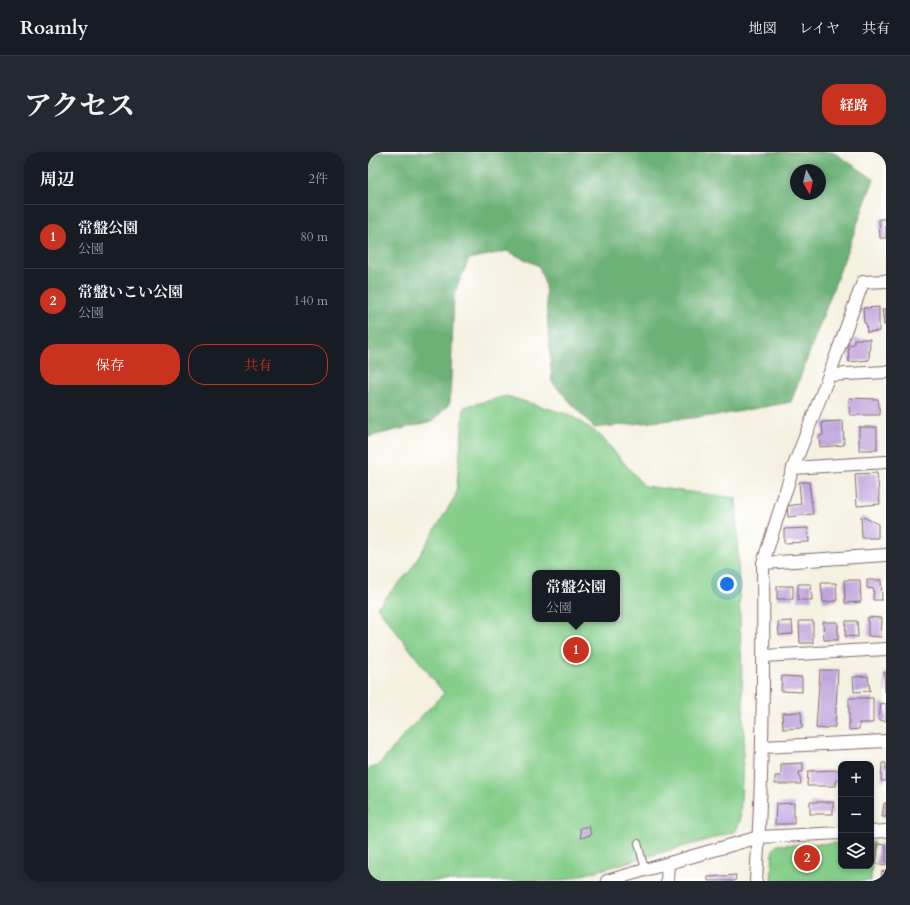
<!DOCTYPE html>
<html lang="ja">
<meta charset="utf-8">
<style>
body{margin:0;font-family:Cardo,"Noto Serif JP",serif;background:#242831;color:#f1f3f6}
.controls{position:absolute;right:12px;bottom:12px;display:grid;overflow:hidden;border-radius:8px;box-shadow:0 2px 6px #0003}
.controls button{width:36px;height:36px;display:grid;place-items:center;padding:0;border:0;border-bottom:1px solid #363941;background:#171b24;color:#f1f3f6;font:20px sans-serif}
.compass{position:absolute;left:422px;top:12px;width:36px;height:36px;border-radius:50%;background:#171b24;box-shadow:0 2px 6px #0003;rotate:172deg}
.you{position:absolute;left:359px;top:432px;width:14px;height:14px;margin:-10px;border:3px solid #fff;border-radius:50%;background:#1a73e8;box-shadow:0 0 0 6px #1a73e833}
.badge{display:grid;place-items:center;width:26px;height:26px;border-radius:50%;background:#c8321e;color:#fff;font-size:13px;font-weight:700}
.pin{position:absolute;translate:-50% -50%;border:2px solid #fff;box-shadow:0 1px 4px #0006}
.popup{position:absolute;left:164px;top:418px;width:88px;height:52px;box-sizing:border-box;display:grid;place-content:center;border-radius:8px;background:#171b24;filter:drop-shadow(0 1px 3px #0005);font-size:13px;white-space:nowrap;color:#9ea1a6}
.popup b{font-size:15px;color:#f1f3f6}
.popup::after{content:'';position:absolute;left:50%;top:100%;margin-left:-8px;border:8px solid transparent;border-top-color:#171b24}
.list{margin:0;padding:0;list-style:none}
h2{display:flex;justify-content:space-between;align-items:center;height:52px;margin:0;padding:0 16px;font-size:17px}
h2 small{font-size:13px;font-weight:400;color:#9ea1a6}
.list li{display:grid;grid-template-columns:26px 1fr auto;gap:12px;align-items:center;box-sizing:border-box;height:64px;padding:0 16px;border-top:1px solid #363941}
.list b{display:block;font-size:15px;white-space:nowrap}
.list p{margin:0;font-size:13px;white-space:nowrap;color:#9ea1a6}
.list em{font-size:13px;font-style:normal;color:#9ea1a6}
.actions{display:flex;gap:8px;padding:12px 16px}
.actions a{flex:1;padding:9px 0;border:1px solid #c8321e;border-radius:16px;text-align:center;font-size:14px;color:#c8321e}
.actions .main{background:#c8321e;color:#fff}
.icon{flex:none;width:22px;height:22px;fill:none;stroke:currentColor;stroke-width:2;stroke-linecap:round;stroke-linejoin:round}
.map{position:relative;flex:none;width:518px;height:729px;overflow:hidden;border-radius:16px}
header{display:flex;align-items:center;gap:24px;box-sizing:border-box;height:56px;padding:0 20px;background:#171b24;border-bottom:1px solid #363941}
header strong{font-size:19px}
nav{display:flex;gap:22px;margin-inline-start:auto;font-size:14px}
.intro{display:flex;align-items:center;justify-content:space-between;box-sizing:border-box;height:96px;padding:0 24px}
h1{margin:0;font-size:28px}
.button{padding:10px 18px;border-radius:16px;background:#c8321e;color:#fff;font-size:14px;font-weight:700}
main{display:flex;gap:24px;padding:0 24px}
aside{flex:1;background:#171b24;border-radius:16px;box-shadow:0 2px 6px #0003}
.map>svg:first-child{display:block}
.green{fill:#85ce8a;stroke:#68765a;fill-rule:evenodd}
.forest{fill:#6cb176;stroke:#5b6850;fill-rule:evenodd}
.building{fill:#bea4db}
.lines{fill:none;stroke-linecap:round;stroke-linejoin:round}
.lane-casing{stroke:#86686b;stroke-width:8}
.street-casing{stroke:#86686b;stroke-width:14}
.lane{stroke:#fff;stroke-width:6}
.street{stroke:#fff;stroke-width:12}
</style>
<header>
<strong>Roamly</strong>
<nav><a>地図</a><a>レイヤ</a><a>共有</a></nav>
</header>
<div class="intro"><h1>アクセス</h1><a class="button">経路</a></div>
<main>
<aside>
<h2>周辺<small>2件</small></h2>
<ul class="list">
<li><span class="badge">1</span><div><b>常盤公園</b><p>公園</p></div><em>80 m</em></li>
<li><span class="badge">2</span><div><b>常盤いこい公園</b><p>公園</p></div><em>140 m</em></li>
</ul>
<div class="actions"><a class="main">保存</a><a>共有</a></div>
</aside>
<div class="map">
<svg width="518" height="729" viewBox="0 0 518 729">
<rect width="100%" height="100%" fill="#fff"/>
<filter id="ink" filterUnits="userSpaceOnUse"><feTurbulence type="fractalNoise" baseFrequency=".025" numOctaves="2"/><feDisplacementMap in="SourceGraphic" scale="8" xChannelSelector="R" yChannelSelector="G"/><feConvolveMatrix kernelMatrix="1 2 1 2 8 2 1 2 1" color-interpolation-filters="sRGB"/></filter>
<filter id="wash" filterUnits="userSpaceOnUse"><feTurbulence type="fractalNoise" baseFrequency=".012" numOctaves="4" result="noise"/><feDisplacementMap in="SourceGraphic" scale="16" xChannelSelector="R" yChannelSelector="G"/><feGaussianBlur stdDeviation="0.9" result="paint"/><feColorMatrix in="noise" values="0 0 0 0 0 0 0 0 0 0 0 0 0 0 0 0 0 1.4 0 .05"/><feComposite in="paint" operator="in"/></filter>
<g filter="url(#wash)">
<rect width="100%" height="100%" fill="#f4f1e1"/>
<g class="green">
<path d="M138 244 202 263 232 283 276 334 368 346 376 584 372 670 367 680 193 729H0V617L10 614 44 574 76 541 9 455 42 419 88 343 96 255ZM167 421H249V467H167Z"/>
<path d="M503 690H505L503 729H403L405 697 409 693 473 691V714H503Z"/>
</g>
<path class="forest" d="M0 0H465L506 27 423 250 352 263 226 276 184 230 177 133 171 114 139 99 101 107 86 142 82 251 65 269 0 285ZM428 18H452V42H428Z"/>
<g id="blocks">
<g class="building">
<path d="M511 67H518V86H512Z"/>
<path d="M511 155V179L499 180 498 171H496L495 156Z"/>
<path d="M514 157H518V172L516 173Z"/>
<path d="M486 187H502L501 208 481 210 480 193 486 192Z"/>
<path d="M481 246 510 247 512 263H482Z"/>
<path d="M475 269 476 293 452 295 451 284 455 283 454 270Z"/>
<rect x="491" y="275" width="18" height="23"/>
<path d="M509 321 512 352 489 354 487 322Z"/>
<path d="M431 330H441L445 362 420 365 419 354 433 352Z"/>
<path d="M493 364 510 372V386H494Z"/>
<path d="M440 376 441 390 416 391V377Z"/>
<path d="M476 428H492L493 450 477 451Z"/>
<path d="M499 428H513L514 448H505L506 437 499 436Z"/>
<path d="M453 431H468L469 449 455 450Z"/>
<path d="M430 432H443L444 448H430Z"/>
<rect x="409" y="434" width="16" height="13"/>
<path d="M500 465 514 466 513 485 500 484Z"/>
<path d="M424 469 425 482 411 483 410 470Z"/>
<path d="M431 469H445V491H432Z"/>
<path d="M478 469H489L490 485 477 484Z"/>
<path d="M455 470H470V488H456Z"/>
<path d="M452 518H470L467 575H459L458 577 448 576Z"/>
<path d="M516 520H518V540H517Z"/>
<path d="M414 524 434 525V540L413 539Z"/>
<path d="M500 524 502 539 486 540 485 525Z"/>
<path d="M481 546H505V571H491V577L481 578Z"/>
<path d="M513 551 518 552V569L511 568Z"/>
<path d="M433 560 434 576 415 577 414 561Z"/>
<path d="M435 611V620H431L433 632H407V624H413V612Z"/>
<path d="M514 611H518V629H513Z"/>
<path d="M472 618 473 628H468V634H439L440 619Z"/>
<rect x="442" y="650" width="23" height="12"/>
<path d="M426 651V672H407L408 652Z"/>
<path d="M516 651H518V665H514Z"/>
<path d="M221 674 223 683 213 686 212 676Z"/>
<path d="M510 692 518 693V713L508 712Z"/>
<path d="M514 719 518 720V729L513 727Z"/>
<path d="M368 723 367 729H340V725Z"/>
</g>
</g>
</g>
<g filter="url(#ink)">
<use href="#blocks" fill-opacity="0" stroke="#86686b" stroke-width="1"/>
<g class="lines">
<defs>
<path id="lane" d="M270 691 277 718"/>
<g id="street">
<path d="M461 223 518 220"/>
<path d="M425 316 518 310"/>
<path d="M395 411 425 316 461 223 495 130 518 129"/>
<path d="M396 504 518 497"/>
<path d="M394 595 518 589"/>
<path d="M503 680 518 679"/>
<path d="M239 729 391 685 473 681"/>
<path d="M299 729 300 712"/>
<path d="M388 729C395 623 396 517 395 411L518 403"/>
</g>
</defs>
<use href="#lane" class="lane-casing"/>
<use href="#street" class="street-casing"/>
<use href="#lane" class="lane"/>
<use href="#street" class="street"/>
</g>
</g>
</svg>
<div class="controls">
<button>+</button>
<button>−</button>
<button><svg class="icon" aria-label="layers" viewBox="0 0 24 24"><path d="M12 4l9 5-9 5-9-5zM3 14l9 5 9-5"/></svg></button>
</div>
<svg class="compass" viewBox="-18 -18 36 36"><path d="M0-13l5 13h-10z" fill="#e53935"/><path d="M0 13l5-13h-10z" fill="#9ea1a6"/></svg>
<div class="you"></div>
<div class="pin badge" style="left:208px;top:498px">1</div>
<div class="popup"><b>常盤公園</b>公園</div>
<div class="pin badge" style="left:439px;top:706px">2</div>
</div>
</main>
